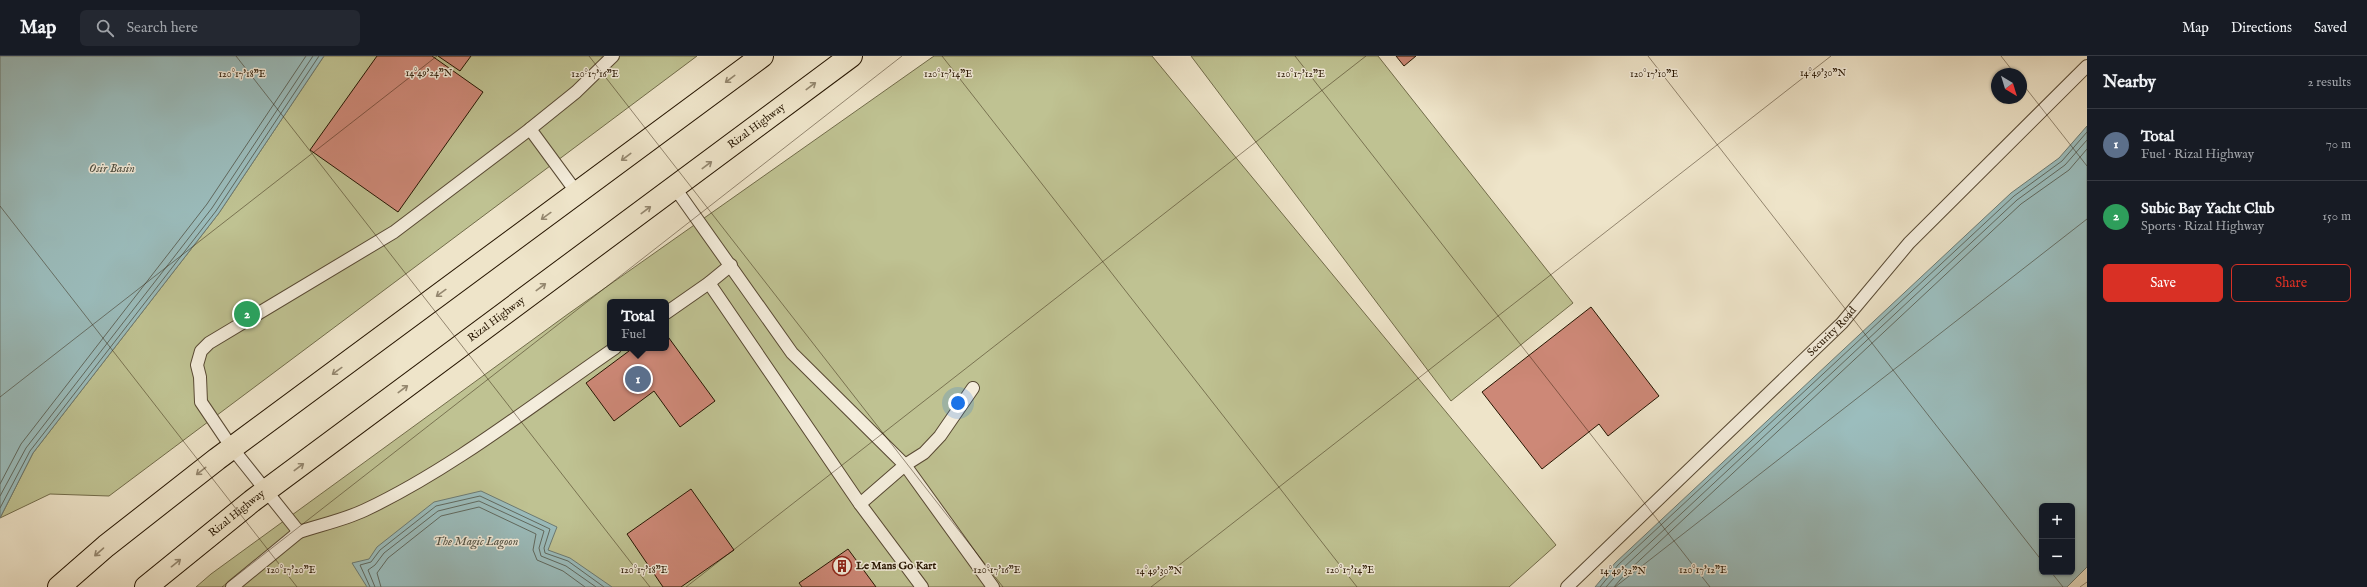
<!DOCTYPE html>
<meta charset="utf-8">
<style>
body{margin:0;font-family:"IM FELL English",serif;background:#242831;color:#f1f3f6}
.controls{position:absolute;right:12px;bottom:12px;display:grid;overflow:hidden;border-radius:6px;box-shadow:0 1px 3px #0004}
.controls button{width:36px;height:36px;display:grid;place-items:center;padding:0;border:0;border-bottom:1px solid #363941;background:#171b24;color:#f1f3f6;font:20px sans-serif}
.compass{position:absolute;left:1991px;top:12px;width:36px;height:36px;border-radius:50%;background:#171b24;box-shadow:0 1px 3px #0004;rotate:142deg}
.you{position:absolute;left:958px;top:347px;width:14px;height:14px;margin:-10px;border:3px solid #fff;border-radius:50%;background:#1a73e8;box-shadow:0 0 0 6px #1a73e833}
.badge{display:grid;place-items:center;width:26px;height:26px;border-radius:50%;background:#d93025;color:#fff;font-size:13px;font-weight:700}
.pin{position:absolute;translate:-50% -50%;border:2px solid #fff;box-shadow:0 1px 4px #0006}
.popup{position:absolute;left:607px;top:243px;width:62px;height:52px;box-sizing:border-box;display:grid;place-content:center;border-radius:6px;background:#171b24;filter:drop-shadow(0 1px 3px #0005);font-size:13px;white-space:nowrap;color:#9ea1a6}
.popup b{font-size:15px;color:#f1f3f6}
.popup::after{content:'';position:absolute;left:50%;top:100%;margin-left:-8px;border:8px solid transparent;border-top-color:#171b24}
.list{margin:0;padding:0;list-style:none}
h2{display:flex;justify-content:space-between;align-items:center;height:52px;margin:0;padding:0 16px;font-size:17px}
h2 small{font-size:13px;font-weight:400;color:#9ea1a6}
.list li{display:grid;grid-template-columns:26px 1fr auto;gap:12px;align-items:center;box-sizing:border-box;height:72px;padding:0 16px;border-top:1px solid #363941}
.list b{display:block;font-size:15px;white-space:nowrap}
.list p{margin:0;font-size:13px;white-space:nowrap;color:#9ea1a6}
.list em{font-size:13px;font-style:normal;color:#9ea1a6}
.actions{display:flex;gap:8px;padding:12px 16px}
.actions a{flex:1;padding:9px 0;border:1px solid #d93025;border-radius:6px;text-align:center;font-size:14px;color:#d93025}
.actions .main{background:#d93025;color:#fff}
.icon{flex:none;width:22px;height:22px;fill:none;stroke:currentColor;stroke-width:2;stroke-linecap:round;stroke-linejoin:round}
.map{position:relative;flex:none;width:2087px;height:531px;overflow:hidden}
header{display:flex;align-items:center;gap:24px;box-sizing:border-box;height:56px;padding:0 20px;background:#171b24;border-bottom:1px solid #363941}
header strong{font-size:19px}
nav{display:flex;gap:22px;margin-inline-start:auto;font-size:14px}
.search{width:280px;height:36px;background:#242831;display:flex;align-items:center;gap:10px;box-sizing:border-box;padding:0 14px;border-radius:6px;color:#9ea1a6;font-size:15px}
main{display:flex}
aside{flex:1;background:#171b24}
.map>svg:first-child{display:block}
.green{fill:#bfc292;stroke:#726c4a;fill-rule:evenodd}
.water{fill:#9bbdbd;stroke:#6c7a72;fill-rule:evenodd}
.lines{fill:none;stroke-linecap:round;stroke-linejoin:round}
.shore{stroke:#60695f;stroke-width:1}
.building{fill:#cd8877;stroke:#261501}
.service-casing{stroke:#584933;stroke-width:14}
.primary-casing{stroke:#261501;stroke-width:24}
.service{stroke:#f4eddc;stroke-width:12}
.primary{stroke:#eee4c9;stroke-width:22}
.oneway{stroke:#94876f}
.ticks{fill:none;stroke:#261501;stroke-width:1;stroke-opacity:0.45}
.labels{text-anchor:middle;dominant-baseline:central;stroke-width:3;stroke-linejoin:round;paint-order:stroke}
.street-label{font-size:11px;fill:#261501;stroke:#f4eddc}
.poi-label{font-size:11px;font-weight:bold;fill:#261501;stroke:#f4eddc;text-anchor:start}
.water-label{font-size:12px;font-style:italic;fill:#4f5043;stroke:#f4eddc}
.ticks-label{font-size:10px;text-anchor:middle;fill:#261501;stroke:#f4eddc;stroke-width:3;stroke-linejoin:round;paint-order:stroke}
</style>
<header>
<strong>Map</strong>
<div class="search"><svg class="icon" aria-label="search" viewBox="0 0 24 24"><circle cx="10" cy="10" r="6"/><path d="M15 15l6 6"/></svg>Search here</div>
<nav><a>Map</a><a>Directions</a><a>Saved</a></nav>
</header>
<main>
<div class="map">
<svg width="2087" height="531" viewBox="0 0 2087 531">
<rect width="100%" height="100%" fill="#eee4c9"/>
<filter id="stains"><feTurbulence type="fractalNoise" baseFrequency=".005" numOctaves="4"/><feColorMatrix values="0 0 0 0 .2 0 0 0 0 .09 0 0 0 0 .02 0 0 0 .5 -.17"/></filter>
<radialGradient id="worn" r=".72"><stop offset=".6" stop-color="#630" stop-opacity="0"/><stop offset="1" stop-color="#630" stop-opacity=".3"/></radialGradient>
<g class="green">
<path d="M324 0H697L109 440 50 438 0 462 33 397 219 157Z"/>
<path d="M934 0H1152L1556 489 1509 531H196L211 518 568 258ZM610 246H666V292H610Z"/>
<path d="M1191 0H1378L1573 247 1451 345Z"/>
</g>
<g class="water">
<path d="M0 0H324L219 157 33 397 0 462Z"/>
<path d="M2087 70V511L2067 531H1595L1615 507 2011 137 2059 102ZM2042 450H2072V516H2042Z"/>
<path d="M481 435 557 471 548 494 570 502 612 531H367L352 507 369 503 377 491 434 446Z"/>
</g>
<g class="lines">
<g class="shore">
<path d="M0 428 21 388 207 148 306 0"/>
<path d="M0 440 26 392 212 152 313 0"/>
<path d="M0 452 30 395 216 155 319 0"/>
<path d="M370 531 360 509 371 506 380 494 436 450 480 440 550 473 544 492 545 497 568 505 604 531"/>
<path d="M375 531 368 514 375 509 384 497 438 455 479 445 544 475 539 492 541 500 566 510 596 531"/>
<path d="M381 531 377 517 388 502 441 460 479 451 536 478 533 494 537 504 563 515 585 531"/>
<path d="M1600 531 1618 509 2014 140 2062 105 2087 76"/>
<path d="M1606 531 1622 513 2017 144 2065 109 2087 84"/>
<path d="M1614 531 1626 517 2021 148 2069 114 2087 93"/>
</g>
</g>
<g class="building">
<path d="M377 0H432L483 36 398 156 310 94Z"/>
<path d="M438 0H471L460 15Z"/>
<path d="M1396 0H1416L1404 10Z"/>
<path d="M1591 251 1659 340 1608 380 1599 368 1542 413 1482 336Z"/>
<path d="M666 278 715 345 680 371 654 335 614 365 586 327 633 292H666Z"/>
<path d="M691 433 734 494 681 531H663L627 478Z"/>
<path d="M848 493 876 531H802L799 527Z"/>
</g>
<g class="lines">
<defs>
<g id="service">
<path d="M613 0 576 36 530 73 394 176 209 287 201 295 197 309 200 321 201 346 232 392 299 476C320 469 344 464 365 454 452 413 535 347 615 292"/>
<path d="M530 73 577 137"/>
<path d="M675 132 792 297 905 409 993 531"/>
<path d="M709 227 860 448 922 531"/>
<path d="M666 257 709 227 731 209"/>
<path d="M860 448 905 409 924 397 940 380 973 332"/>
<path d="M232 531 299 476"/>
<path id="s1" d="M1567 531 1842 267 1909 187 2087 10"/>
</g>
<g id="primary">
<path d="M59 531 106 490 217 403 762 0"/>
<path id="s2" d="M146 531 252 445 851 0"/>
</g>
</defs>
<use href="#service" class="service-casing"/>
<use href="#primary" class="primary-casing"/>
<use href="#service" class="service"/>
<use href="#primary" class="primary"/>
</g>
<defs><path id="oneway-shaft" d="M-6 0H5M1.5-3L5.5 0L1.5 3" fill="none" stroke-width="1.6" stroke-linecap="round" stroke-linejoin="round"/></defs>
<g class="oneway">
<use href="#oneway-shaft" transform="translate(730 23) rotate(143)"/>
<use href="#oneway-shaft" transform="translate(811 30) rotate(-37)"/>
<use href="#oneway-shaft" transform="translate(626 101) rotate(143)"/>
<use href="#oneway-shaft" transform="translate(707 109) rotate(-37)"/>
<use href="#oneway-shaft" transform="translate(646 154) rotate(-37)"/>
<use href="#oneway-shaft" transform="translate(546 160) rotate(144)"/>
<use href="#oneway-shaft" transform="translate(541 231) rotate(-37)"/>
<use href="#oneway-shaft" transform="translate(441 237) rotate(144)"/>
<use href="#oneway-shaft" transform="translate(337 315) rotate(144)"/>
<use href="#oneway-shaft" transform="translate(403 333) rotate(-37)"/>
<use href="#oneway-shaft" transform="translate(299 411) rotate(-37)"/>
<use href="#oneway-shaft" transform="translate(201 415) rotate(142)"/>
<use href="#oneway-shaft" transform="translate(99 496) rotate(139)"/>
<use href="#oneway-shaft" transform="translate(176 507) rotate(-39)"/>
</g>
<path class="ticks" d="M236 0 650 531M589 0 1003 531M942 0 1357 531M1295 0 1710 531M1648 0 2042 505M2001 0 2015 18M2021 26 2087 110M0 150 297 531M0 341 437 0M2051 516 2063 531M222 531 902 0M686 531 1366 0M1151 531 1831 0M1615 531 2087 163M2080 531 2087 526"/>
<defs>
<symbol id="building-ring" viewBox="-11 -11 22 22"><circle r="9.5" fill="#f4eddc" stroke="#8f2418" stroke-width="1.5"/><path d="M-4-6H4V6H1V3H-1V6H-4ZM-2.5-4.3h1.7v1.8h-1.7ZM.8-4.3h1.7v1.8H.8ZM-2.5-1h1.7V.8h-1.7ZM.8-1h1.7V.8H.8Z" fill="#8f2418"/></symbol>
</defs>
<g fill-rule="evenodd">
<use href="#building-ring" x="831" y="499" width="22" height="22"/>
</g>
<g class="labels">
<g class="street-label">
<text stroke="none"><textPath href="#s2" startOffset="765">Rizal Highway</textPath></text>
<text stroke="none"><textPath href="#s2" startOffset="441">Rizal Highway</textPath></text>
<text stroke="none"><textPath href="#s1" startOffset="368">Security Road</textPath></text>
<text stroke="none"><textPath href="#s2" startOffset="117">Rizal Highway</textPath></text>
</g>
<g class="poi-label">
<text x="856" y="510">Le Mans Go Kart</text>
</g>
<g class="water-label">
<text x="112" y="112">Osir Basin</text>
<text x="476" y="485">The Magic Lagoon</text>
</g>
</g>
<g class="ticks-label">
<text x="429" y="20">14°49'24"N</text>
<text x="1823" y="20">14°49'30"N</text>
<text x="595" y="21">120°17'16"E</text>
<text x="948" y="21">120°17'14"E</text>
<text x="1301" y="21">120°17'12"E</text>
<text x="1654" y="21">120°17'10"E</text>
<text x="242" y="21">120°17'18"E</text>
<text x="291" y="517">120°17'20"E</text>
<text x="644" y="517">120°17'18"E</text>
<text x="997" y="517">120°17'16"E</text>
<text x="1350" y="517">120°17'14"E</text>
<text x="1703" y="517">120°17'12"E</text>
<text x="1159" y="518">14°49'30"N</text>
<text x="1623" y="518">14°49'32"N</text>
</g>
<rect width="100%" height="100%" filter="url(#stains)"/>
<rect width="100%" height="100%" fill="url(#worn)"/>
</svg>
<div class="controls">
<button>+</button>
<button>−</button>
</div>
<svg class="compass" viewBox="-18 -18 36 36"><path d="M0-13l5 13h-10z" fill="#e53935"/><path d="M0 13l5-13h-10z" fill="#9ea1a6"/></svg>
<div class="you"></div>
<div class="pin badge" style="left:638px;top:323px;background:#5c6f8a">1</div>
<div class="popup"><b>Total</b>Fuel</div>
<div class="pin badge" style="left:247px;top:258px;background:#2e9e5b">2</div>
</div>
<aside>
<h2>Nearby<small>2 results</small></h2>
<ul class="list">
<li><span class="badge" style="background:#5c6f8a">1</span><div><b>Total</b><p>Fuel · Rizal Highway</p></div><em>70 m</em></li>
<li><span class="badge" style="background:#2e9e5b">2</span><div><b>Subic Bay Yacht Club</b><p>Sports · Rizal Highway</p></div><em>150 m</em></li>
</ul>
<div class="actions"><a class="main">Save</a><a>Share</a></div>
</aside>
</main>
